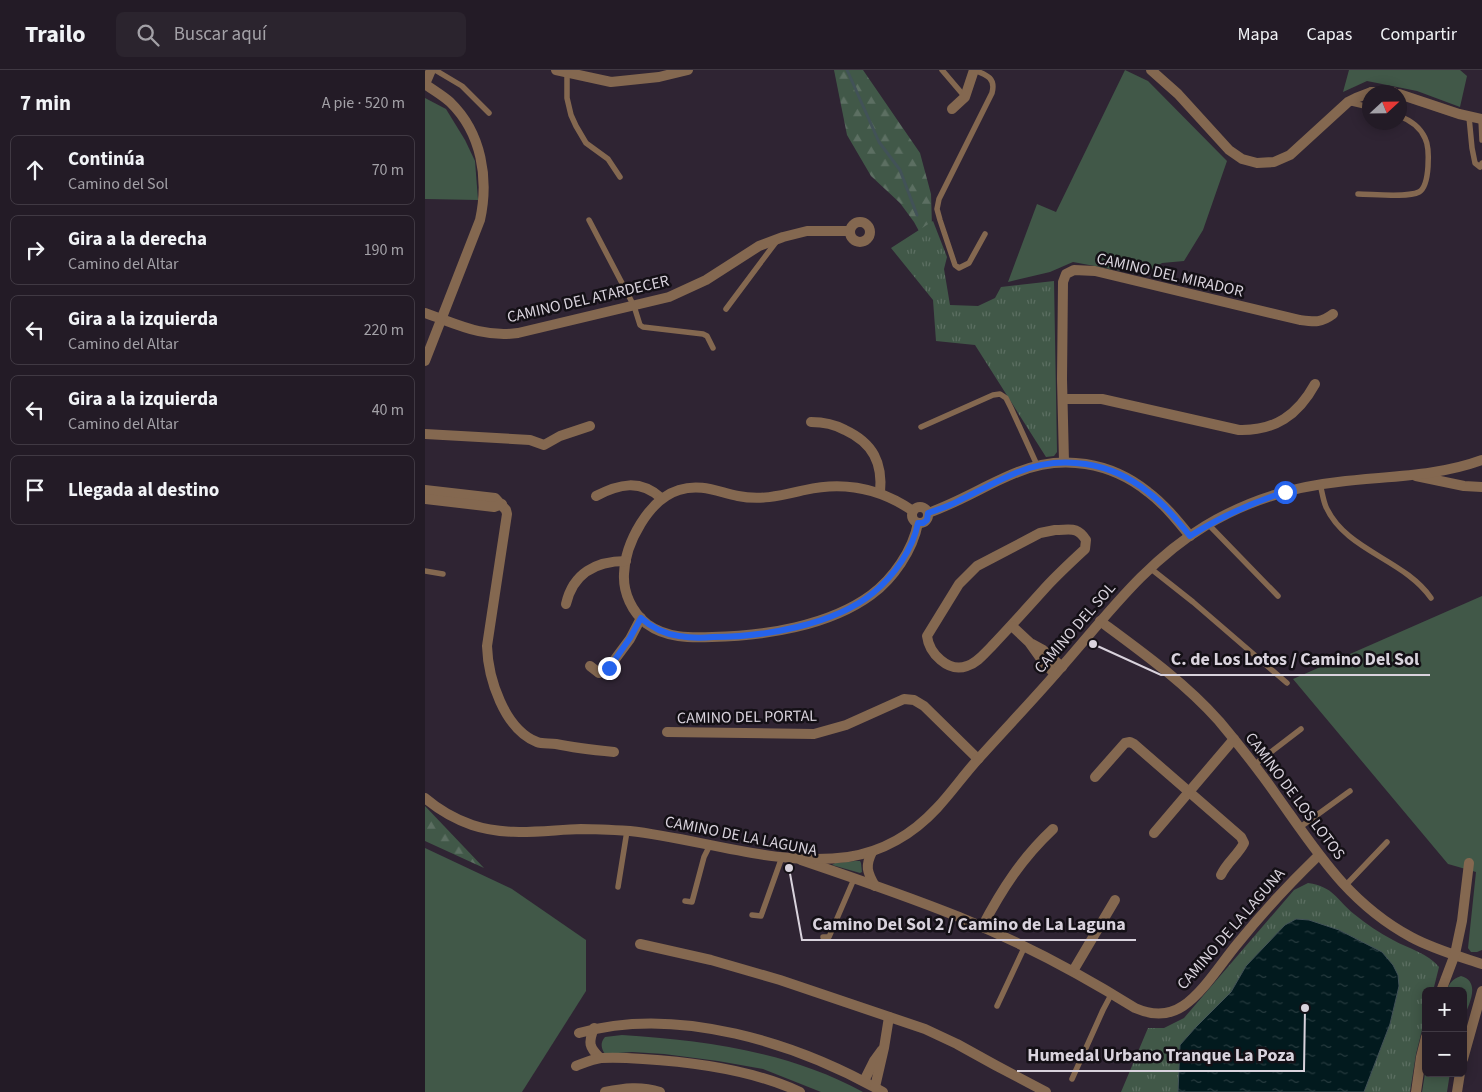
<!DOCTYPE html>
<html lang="es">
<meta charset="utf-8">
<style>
body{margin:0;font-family:"Source Sans 3",sans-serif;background:#2b242e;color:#f1f3f6}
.controls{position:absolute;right:15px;bottom:15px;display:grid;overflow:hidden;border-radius:8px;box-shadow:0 2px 12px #0003}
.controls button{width:45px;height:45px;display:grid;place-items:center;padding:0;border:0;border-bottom:1px solid #403943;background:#231b26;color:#f1f3f6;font:25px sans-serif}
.compass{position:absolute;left:937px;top:15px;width:45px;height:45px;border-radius:50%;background:#231b26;box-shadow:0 2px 12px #0003;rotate:68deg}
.stop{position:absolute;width:15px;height:15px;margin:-11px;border:4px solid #2563eb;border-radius:50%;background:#fff}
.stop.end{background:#2563eb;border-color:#fff;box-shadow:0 1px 5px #0008}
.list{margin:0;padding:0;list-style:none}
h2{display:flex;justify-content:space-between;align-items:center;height:65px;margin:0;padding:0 20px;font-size:21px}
h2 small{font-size:16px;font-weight:400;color:#a3a1a7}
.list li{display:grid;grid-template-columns:32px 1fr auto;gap:15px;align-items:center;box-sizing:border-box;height:70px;margin:0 10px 10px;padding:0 10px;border:1px solid #403943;border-radius:8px}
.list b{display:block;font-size:19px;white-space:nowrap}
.list p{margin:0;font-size:16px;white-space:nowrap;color:#a3a1a7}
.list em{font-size:16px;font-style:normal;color:#a3a1a7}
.icon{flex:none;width:28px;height:28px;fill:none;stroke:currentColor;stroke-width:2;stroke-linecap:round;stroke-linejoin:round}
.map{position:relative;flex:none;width:1057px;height:1022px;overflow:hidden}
header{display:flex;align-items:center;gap:30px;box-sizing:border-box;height:70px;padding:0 25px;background:#231b26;border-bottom:1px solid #403943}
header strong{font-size:24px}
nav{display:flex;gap:28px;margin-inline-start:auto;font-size:18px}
.search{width:350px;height:45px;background:#2b242e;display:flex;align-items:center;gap:12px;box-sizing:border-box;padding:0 18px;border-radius:8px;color:#a3a1a7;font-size:19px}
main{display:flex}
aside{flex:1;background:#231b26}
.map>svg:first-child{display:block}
.grass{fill:#415848}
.forest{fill:url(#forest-firs)}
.park{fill:url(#park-tufts)}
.water{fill:url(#water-ripples);stroke:#425257}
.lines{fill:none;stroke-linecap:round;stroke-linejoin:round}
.stream{stroke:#425257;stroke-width:3}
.service{stroke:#846850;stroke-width:5.5}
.minor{stroke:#846850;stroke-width:10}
.tertiary{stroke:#846850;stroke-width:10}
.route{stroke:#2563eb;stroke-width:6}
.labels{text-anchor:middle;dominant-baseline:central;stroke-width:5;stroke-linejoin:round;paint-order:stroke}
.street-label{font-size:16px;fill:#d9d3dd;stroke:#141016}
.leader{fill:none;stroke:#d9d3dd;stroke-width:2}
.callout-dot{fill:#d9d3dd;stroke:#141016;stroke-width:2}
.callout-label{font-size:18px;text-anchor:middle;font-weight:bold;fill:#d9d3dd;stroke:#141016;stroke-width:5;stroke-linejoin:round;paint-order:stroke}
</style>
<header>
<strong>Trailo</strong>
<div class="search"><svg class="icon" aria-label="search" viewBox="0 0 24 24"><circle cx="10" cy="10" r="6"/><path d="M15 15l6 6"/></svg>Buscar aquí</div>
<nav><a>Mapa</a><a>Capas</a><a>Compartir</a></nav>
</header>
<main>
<aside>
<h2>7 min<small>A pie · 520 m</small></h2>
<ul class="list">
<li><svg class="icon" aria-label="ahead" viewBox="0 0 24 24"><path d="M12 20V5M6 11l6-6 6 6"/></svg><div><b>Continúa</b><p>Camino del Sol</p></div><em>70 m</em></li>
<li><svg class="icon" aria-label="right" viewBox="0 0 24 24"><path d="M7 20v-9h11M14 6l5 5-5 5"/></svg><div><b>Gira a la derecha</b><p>Camino del Altar</p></div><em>190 m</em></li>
<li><svg class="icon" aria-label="left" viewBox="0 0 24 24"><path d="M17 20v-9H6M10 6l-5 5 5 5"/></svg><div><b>Gira a la izquierda</b><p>Camino del Altar</p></div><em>220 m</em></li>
<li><svg class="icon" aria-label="left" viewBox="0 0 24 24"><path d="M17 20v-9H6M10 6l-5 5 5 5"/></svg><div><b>Gira a la izquierda</b><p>Camino del Altar</p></div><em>40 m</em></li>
<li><svg class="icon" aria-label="arrive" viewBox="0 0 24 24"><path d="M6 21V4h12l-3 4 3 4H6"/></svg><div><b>Llegada al destino</b></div></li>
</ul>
</aside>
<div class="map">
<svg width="1057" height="1022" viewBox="0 0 1057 1022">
<defs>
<pattern id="forest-firs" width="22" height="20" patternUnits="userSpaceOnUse" patternTransform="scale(1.25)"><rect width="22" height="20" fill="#415848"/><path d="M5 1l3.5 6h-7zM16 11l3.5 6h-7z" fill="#5c6f62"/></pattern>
<pattern id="park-tufts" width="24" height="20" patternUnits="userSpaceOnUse" patternTransform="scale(1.25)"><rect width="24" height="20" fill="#415848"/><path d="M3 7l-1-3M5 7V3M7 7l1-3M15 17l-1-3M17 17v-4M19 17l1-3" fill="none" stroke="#5c6f62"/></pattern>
<pattern id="water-ripples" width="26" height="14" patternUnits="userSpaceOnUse" patternTransform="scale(1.25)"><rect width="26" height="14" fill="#021a1e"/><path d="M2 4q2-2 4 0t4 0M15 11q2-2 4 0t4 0" fill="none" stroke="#263a3e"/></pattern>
</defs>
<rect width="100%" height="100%" fill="#2f2433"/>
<g class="grass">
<path d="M700 0 723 11 802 91 778 160 759 191 737 193 718 205 648 192 625 202 583 212 612 134 631 142Z"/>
<path d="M924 0H1035L1042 6 1035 37 992 21 942 11 918 22Z"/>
<path d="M0 28 21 39 40 70 50 91 53 130 0 129Z"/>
<path d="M1057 526V880L1052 882H1046L1043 878 1051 802 1023 794 868 609Z"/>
<path d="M0 778 87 819 161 870V921L97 1022H0Z"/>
<path d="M430 791H435L436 793 437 802 435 803 407 795 410 793Z"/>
<path d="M1036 906C1057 912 1043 936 1038 950V921H1021C1025 913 1027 909 1036 906Z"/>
<path d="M197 965C279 970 365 982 438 1022H396L338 999 293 991 239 984 207 982 180 984C176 978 175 973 180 967Z"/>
<path d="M1001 997V1003H1025L1022 1022H997Z"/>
</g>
<g class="forest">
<path d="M409 0H438L495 83 506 124 508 187 489 152 475 133 446 106 422 65Z"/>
<path d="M0 736 59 798 0 771Z"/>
</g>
<g class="park">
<path d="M508 151 522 187 519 199 525 235 553 236 570 228 576 217 629 211 632 382 629 386 621 387 550 275 511 271 508 230 466 178Z"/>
<path d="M883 813C909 817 911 829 929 844 941 854 955 863 968 870 984 879 1003 883 1014 897L1008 921H1001V944L991 984 985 1022H939L965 954 974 916 932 870 914 860 860 855 821 896 806 922 771 957 755 975 753 1022H696L723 958H739L759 948 869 820Z"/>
</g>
<path class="water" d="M871 849 884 850 914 860 957 882 968 895 973 905 974 916 965 954 939 1022H753L755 975 771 957 806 922 821 896 860 855Z"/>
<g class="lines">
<path class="stream" d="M422 0 454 72 475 100 492 145"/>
<g class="service">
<path d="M10 0 37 16 64 43"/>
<path d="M517 0 540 27"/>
<path d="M549 0C562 5 571 8 567 23L514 129 512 139 515 150 530 195 534 198 544 193 560 164"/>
<path d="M142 3V28L146 45 151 56 161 73 183 89 195 107"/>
<path d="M923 32 944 37"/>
<path d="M1044 47 1047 78 1050 93 1055 97 1057 93"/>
<path d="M1056 49 1057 70"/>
<path d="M933 124C947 124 983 128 994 122 1005 116 1005 78 1000 68 995 57 985 50 974 46"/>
<path d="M164 150 209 236 215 255 218 257 278 264 282 266 288 278"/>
<path d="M301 239 351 172"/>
<path d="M496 357 568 325 575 324 581 328 586 338 612 395"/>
<path d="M895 414C897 421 898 430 901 437 921 481 979 489 1006 528"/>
<path d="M783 454 853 526"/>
<path d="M725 498 768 532 862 613"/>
<path d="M0 501 18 504"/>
<path d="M829 695 876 659"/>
<path d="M874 758 925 721"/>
<path d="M920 816 962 772"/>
<path d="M193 817 202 761"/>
<path d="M260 831 267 832 279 787 285 775"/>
<path d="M327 845 336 846 357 787"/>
<path d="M398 867H404L429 809"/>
<path d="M572 936 600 876"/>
<path d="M647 1009 678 940 687 923"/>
</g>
<g class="minor">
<path d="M131 0 186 12 234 7 263 0"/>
<path d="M726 0 753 24 804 80 817 89 832 93 849 92 865 85 923 32 931 28 944 23"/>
<path d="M0 14 6 0"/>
<path d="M946 22H968"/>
<path d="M974 24 1034 44 1057 49"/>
<path d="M527 39 540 27 549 0"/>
<circle cx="435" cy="162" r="10"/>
<path d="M0 243C32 254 58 268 93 263L244 227 281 210 334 176 358 167 382 161H425"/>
<path d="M638 329H677L814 360C850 361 873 345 890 314"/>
<path d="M386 352C398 352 409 354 420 360 448 373 458 393 455 423"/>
<path d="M0 364 105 370 119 375 135 366 165 356"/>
<path d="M639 392 637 309 638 212 641 204 649 200 670 201 875 250C890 252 896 253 908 244"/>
<path d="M0 420 70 428 81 440 82 444 62 576C63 608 79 659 112 672 117 674 125 673 131 674 150 678 169 680 189 682"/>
<path d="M171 426C194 414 215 409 236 428"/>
<path d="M0 429 69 437 77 434"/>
<circle cx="495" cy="445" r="8"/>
<path d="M488 441C456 419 419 411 380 420 358 425 337 431 313 426 293 422 276 413 254 420 224 429 200 473 199 504 198 523 207 542 222 554 241 568 265 568 287 567 339 566 404 556 446 525 468 509 488 480 493 453"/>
<path d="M503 443C535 432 562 414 593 402 637 384 686 392 723 422 739 434 752 450 765 466"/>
<path d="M630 460C646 460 652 456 661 470L660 479C647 491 633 504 621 517 603 537 585 557 566 577 559 584 552 593 542 596 523 603 504 583 502 566L534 514 552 496 615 463Z"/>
<path d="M141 534C148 503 171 491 201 491"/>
<path d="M675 551C717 582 759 612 794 651 814 675 834 700 852 726 892 782 923 833 986 867 1008 879 1033 886 1057 894"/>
<path d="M587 556 604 572 619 593 630 604"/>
<path d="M607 574 618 580 637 597"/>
<path d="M165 596 174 603 182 600 205 569 216 548"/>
<path d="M242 662 389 664 421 655 479 629 489 630 499 636 553 689"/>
<path d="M670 707 700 673 705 672 709 674 816 767 819 773C813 785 802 792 796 805"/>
<path d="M729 763 809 669"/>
<path d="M376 790C429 808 482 826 534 847 595 872 654 903 710 938 726 945 743 946 758 936 778 923 797 892 813 873 838 842 865 813 894 785"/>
<path d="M557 857C577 819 597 788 628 759"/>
<path d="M215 874 286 890 355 910 500 959 532 974 570 995 621 1022"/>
<path d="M648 901 690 830"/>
<path d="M1016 921 1030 884 1037 851 1044 793"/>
<path d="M169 958C163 973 164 977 175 988"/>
<path d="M154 963C252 935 372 973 458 1022"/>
<path d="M1038 989 1057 921"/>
<path d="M151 996C159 993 168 989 176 988 190 987 205 988 218 989 268 992 330 1001 375 1022"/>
<path d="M439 1011 449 991 457 980"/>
<path d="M450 1017 459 978 464 947"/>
<path d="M180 1022C199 1018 216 1016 235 1022"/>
<path d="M991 1022 996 987 1001 967"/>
<path d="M1032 1022 1035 1003"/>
</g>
<g class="tertiary">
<path d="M0 14C8 20 17 25 25 32 57 63 64 109 55 150L0 291"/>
<path d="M991 406 1039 416 1057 417"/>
<path d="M0 728C14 740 30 749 47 755 83 767 120 760 156 759 173 759 189 760 205 761 277 769 351 797 423 787 457 782 488 764 512 738 527 722 540 703 555 687 581 658 608 630 633 601 679 549 720 492 780 456 820 432 866 417 913 412 961 406 1011 407 1057 390"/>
<path d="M447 782C440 796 442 802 450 816"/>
</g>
</g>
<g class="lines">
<path class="route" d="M184 598 205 568 216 548C227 558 240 564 254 566 265 568 277 568 288 567 338 567 409 555 448 523 469 506 488 479 493 453H498L502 450 503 443C514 439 525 436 535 430 554 421 573 410 593 402 637 384 686 392 723 422 739 434 752 450 765 466 795 447 826 433 860 422"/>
</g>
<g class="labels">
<g class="street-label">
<text transform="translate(745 205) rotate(13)">CAMINO DEL MIRADOR</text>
<text transform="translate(163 229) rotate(-13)">CAMINO DEL ATARDECER</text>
<text transform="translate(650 558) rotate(-49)">CAMINO DEL SOL</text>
<text transform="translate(322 647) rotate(-1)">CAMINO DEL PORTAL</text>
<text transform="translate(870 726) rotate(53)">CAMINO DE LOS LOTOS</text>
<text transform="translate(316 766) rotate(11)">CAMINO DE LA LAGUNA</text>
<text transform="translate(806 859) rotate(-49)">CAMINO DE LA LAGUNA</text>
</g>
</g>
<path class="leader" d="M668 574L736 605H1005M364 798L377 870H711M880 938L879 1001H592"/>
<g class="callout-dot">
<circle cx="668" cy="574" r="5"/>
<circle cx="364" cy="798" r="5"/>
<circle cx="880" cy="938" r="5"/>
</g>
<g class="callout-label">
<text x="870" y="595">C. de Los Lotos / Camino Del Sol</text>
<text x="544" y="860">Camino Del Sol 2 / Camino de La Laguna</text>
<text x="736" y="991">Humedal Urbano Tranque La Poza</text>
</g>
</svg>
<div class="controls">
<button>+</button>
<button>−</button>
</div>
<svg class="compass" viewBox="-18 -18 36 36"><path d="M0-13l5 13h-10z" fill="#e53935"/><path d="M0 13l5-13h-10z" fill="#a3a1a7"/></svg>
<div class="stop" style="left:860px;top:422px"></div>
<div class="stop end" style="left:184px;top:598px"></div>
</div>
</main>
